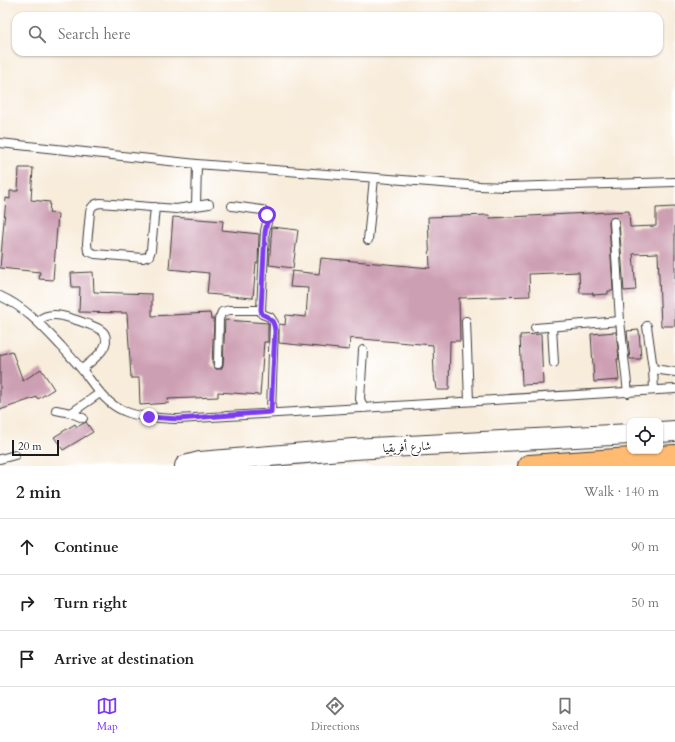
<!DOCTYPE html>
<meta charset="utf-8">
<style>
body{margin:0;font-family:Cardo,Amiri,serif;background:#f2f2f2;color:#202124}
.controls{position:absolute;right:12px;bottom:12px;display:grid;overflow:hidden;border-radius:8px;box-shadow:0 1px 3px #0004}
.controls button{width:36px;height:36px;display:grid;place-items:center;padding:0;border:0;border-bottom:1px solid #e0e0e0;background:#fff;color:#202124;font:20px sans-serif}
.scale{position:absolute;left:12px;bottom:10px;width:47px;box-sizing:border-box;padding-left:4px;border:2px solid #1c1c1c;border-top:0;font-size:11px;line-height:14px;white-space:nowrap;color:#1c1c1c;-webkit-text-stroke:3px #fff;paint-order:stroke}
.stop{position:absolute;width:12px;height:12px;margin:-9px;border:3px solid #7c3aed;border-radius:50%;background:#fff}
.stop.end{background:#7c3aed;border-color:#fff;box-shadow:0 1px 4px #0008}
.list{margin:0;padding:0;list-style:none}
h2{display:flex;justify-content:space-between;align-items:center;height:52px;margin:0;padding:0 16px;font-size:17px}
h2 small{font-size:13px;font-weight:400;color:#757577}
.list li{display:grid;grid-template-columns:26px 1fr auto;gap:12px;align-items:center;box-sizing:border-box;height:56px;padding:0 16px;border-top:1px solid #e0e0e0}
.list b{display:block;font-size:15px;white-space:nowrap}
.list em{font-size:13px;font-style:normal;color:#757577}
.icon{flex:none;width:22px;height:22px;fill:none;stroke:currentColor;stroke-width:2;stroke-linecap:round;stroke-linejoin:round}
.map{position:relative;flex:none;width:675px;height:466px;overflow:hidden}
.search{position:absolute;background:#fff;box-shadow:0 1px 3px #0004;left:12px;right:12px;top:12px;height:44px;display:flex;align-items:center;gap:10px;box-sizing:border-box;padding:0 14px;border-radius:12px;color:#757577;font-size:15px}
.sheet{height:220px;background:#fff}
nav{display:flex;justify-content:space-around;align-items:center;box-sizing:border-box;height:56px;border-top:1px solid #e0e0e0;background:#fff;font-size:11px;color:#757577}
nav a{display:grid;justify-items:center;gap:2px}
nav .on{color:#7c3aed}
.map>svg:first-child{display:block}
.building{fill:#cd9fb2}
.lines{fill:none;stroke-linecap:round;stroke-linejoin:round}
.service-casing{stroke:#3d3b38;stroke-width:10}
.tertiary-casing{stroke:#3d3b38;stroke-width:22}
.trunk-casing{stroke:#3d3b38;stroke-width:24}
.service{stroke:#fff;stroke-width:8}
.tertiary{stroke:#fff;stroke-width:20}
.trunk{stroke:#febb71;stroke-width:22}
.route{stroke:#7c3aed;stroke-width:5}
.labels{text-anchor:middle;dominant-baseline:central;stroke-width:3;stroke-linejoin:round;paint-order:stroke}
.street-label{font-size:12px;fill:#1c1c1c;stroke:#fff}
</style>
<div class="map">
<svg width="675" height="466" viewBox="0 0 675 466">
<rect width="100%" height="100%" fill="#fff"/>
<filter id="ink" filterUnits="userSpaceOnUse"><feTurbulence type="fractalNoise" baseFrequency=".025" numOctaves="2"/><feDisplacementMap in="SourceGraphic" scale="8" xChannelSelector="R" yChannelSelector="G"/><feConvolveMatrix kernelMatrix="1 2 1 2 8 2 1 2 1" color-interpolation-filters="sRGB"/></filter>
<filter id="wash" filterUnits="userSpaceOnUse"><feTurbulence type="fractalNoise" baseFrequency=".012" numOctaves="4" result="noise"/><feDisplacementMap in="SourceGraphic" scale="16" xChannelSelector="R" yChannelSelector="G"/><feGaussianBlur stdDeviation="0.9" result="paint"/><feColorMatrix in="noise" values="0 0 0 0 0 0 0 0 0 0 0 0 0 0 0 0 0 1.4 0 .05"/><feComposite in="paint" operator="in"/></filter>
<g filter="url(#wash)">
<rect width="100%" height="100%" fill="#f8ecda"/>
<g id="blocks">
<g class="building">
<path d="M19 168H33L31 200 50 202 49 213 58 214 53 280 39 279 40 272 0 268 6 198 10 199V191H18Z"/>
<path d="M675 207V326H661L658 253 633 254 636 290 624 291 619 222 618 219 614 217 611 218 609 222 613 291H608V294L593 295V293H580L579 272 529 274 530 296 459 298 460 341H450L449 390H437L436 382H435L434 374 433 345 350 338 349 350 279 343V324L285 325 286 315 306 317 308 288 290 287 292 271 319 274 321 258 430 268 428 217 489 215 490 218 629 211 630 227 656 226V208Z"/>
<path d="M173 217 223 221 222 230 259 234 258 263H256L253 298 207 294 209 273 169 269Z"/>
<path d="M272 227 298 230 293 268 269 265Z"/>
<path d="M93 272 94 292 152 294V316L210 313 211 319H214L212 364 216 369H221L223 365 225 320 268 323V342H264L260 395 218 392V397L168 399 169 403 140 405 139 378H131L127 313 79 312 80 287H72L71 273Z"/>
<path d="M639 330 641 359H630L627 331Z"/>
<path d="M616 332 619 359H617L619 380 594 382 591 334Z"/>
<path d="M541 334 543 384 522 385 520 335Z"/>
<path d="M12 351 23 381 41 369 54 389 38 399 37 397 0 410V355Z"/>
<path d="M86 422 93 432 63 450 54 437 75 424 77 427Z"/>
</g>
</g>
</g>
<g filter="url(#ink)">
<use href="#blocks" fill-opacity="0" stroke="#3d3b38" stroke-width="1"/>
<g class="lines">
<defs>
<g id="service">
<path d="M0 143 197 164 480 186 506 187 675 182"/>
<path d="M196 206 197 164"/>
<path d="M232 206 262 210 267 215 268 218 265 231 261 310"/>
<path d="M155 207 151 250 149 256 143 258 95 254 88 251 87 244 90 212C91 206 94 204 100 203L176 209 209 204"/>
<path d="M614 222 620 321 628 393"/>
<path d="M368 240 374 178"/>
<path d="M0 296C25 307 43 327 61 346 68 354 76 362 83 371 95 386 106 404 124 411 140 418 160 418 178 419L675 389"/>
<path d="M38 321C51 309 70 318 85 323 90 325 97 327 102 331 106 334 107 340 105 345 103 353 88 364 82 369"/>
<path d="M466 321 469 401"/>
<path d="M647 326 653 369 654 390"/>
<path d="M552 327 554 363"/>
<path d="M535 328 620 321"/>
<path d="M363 350 360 399 364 408"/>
<path d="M218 364 219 319 222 312 230 310H261L262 314 270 317 274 323 271 412"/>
<path d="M653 369 675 372"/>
<path d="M56 410 71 413 100 393"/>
<path d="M71 413 83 418"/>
<path d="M0 459 15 455"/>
</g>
<g id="tertiary">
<path d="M660 432 675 431"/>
<path d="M185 466 200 462 353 449 630 434"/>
</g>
<path id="trunk" d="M529 466 675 456"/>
</defs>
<use href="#service" class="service-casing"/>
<use href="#tertiary" class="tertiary-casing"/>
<use href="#trunk" class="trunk-casing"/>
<use href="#service" class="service"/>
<use href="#tertiary" class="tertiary"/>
<use href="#trunk" class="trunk"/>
</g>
</g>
<g class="lines" filter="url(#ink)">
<path class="route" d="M149 417 178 419 271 412 275 331C274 321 271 318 262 314L261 310 265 232 268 218 267 215"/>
</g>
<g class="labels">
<g class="street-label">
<text transform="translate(407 447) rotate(-3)">شارع أفريقيا</text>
</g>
</g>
</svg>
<div class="controls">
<button><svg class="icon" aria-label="locate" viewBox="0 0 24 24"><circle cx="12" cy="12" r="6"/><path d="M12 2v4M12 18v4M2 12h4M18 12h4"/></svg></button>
</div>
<div class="scale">20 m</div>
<div class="stop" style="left:267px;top:215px"></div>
<div class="stop end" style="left:149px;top:417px"></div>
<div class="search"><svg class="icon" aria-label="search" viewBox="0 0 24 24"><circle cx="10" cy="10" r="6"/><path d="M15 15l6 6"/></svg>Search here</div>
</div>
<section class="sheet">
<h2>2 min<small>Walk · 140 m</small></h2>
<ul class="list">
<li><svg class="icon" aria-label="ahead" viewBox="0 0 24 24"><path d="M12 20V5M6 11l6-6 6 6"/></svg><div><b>Continue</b></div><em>90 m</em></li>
<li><svg class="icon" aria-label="right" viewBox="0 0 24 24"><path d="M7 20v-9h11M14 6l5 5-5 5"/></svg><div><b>Turn right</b></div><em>50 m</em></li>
<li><svg class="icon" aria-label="arrive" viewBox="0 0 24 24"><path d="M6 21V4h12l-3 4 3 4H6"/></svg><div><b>Arrive at destination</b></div></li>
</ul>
</section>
<nav>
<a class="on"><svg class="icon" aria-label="map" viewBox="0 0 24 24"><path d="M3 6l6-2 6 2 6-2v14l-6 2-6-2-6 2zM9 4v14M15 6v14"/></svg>Map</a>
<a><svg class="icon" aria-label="directions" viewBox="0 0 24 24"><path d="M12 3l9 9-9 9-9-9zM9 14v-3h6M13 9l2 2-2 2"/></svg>Directions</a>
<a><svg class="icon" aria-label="saved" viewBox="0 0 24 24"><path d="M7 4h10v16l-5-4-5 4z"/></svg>Saved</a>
</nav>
